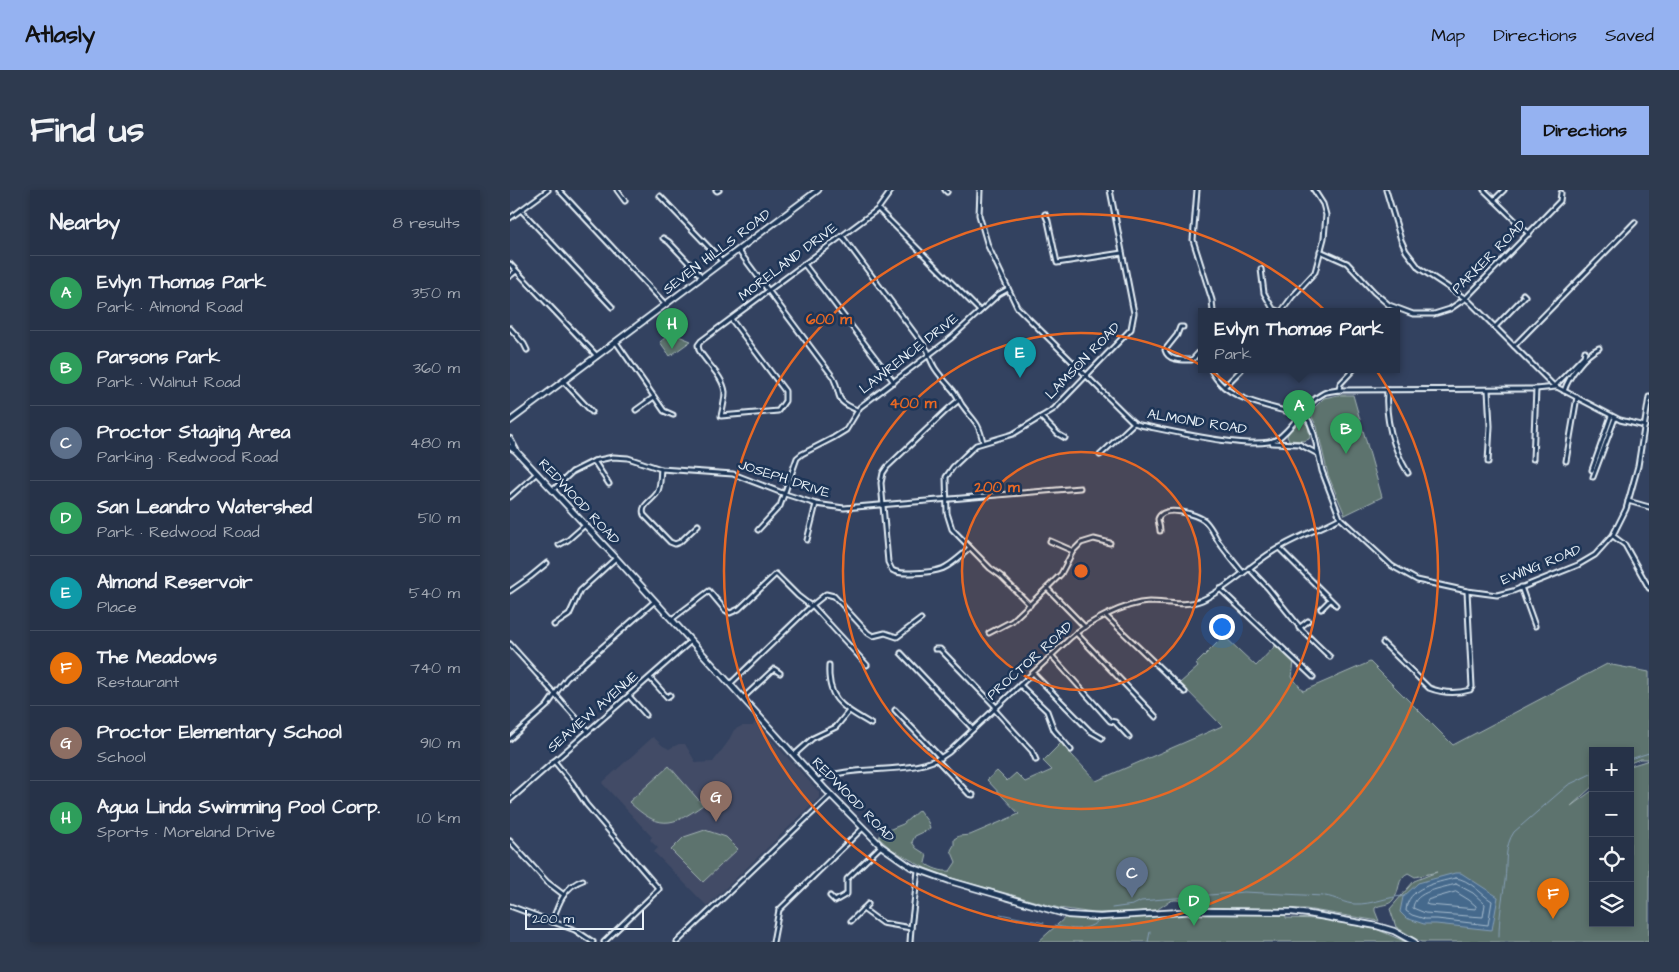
<!DOCTYPE html>
<meta charset="utf-8">
<style>
body{margin:0;font-family:"Architects Daughter",sans-serif;background:#2e3a4f;color:#f1f3f6}
.controls{position:absolute;right:15px;bottom:15px;display:grid;overflow:hidden;border-radius:0px;box-shadow:0 2px 8px #0003}
.controls button{width:45px;height:45px;display:grid;place-items:center;padding:0;border:0;border-bottom:1px solid #424d60;background:#263248;color:#f1f3f6;font:25px sans-serif}
.scale{position:absolute;left:15px;bottom:12px;width:119px;box-sizing:border-box;padding-left:5px;border:2px solid #e8f1f8;border-top:0;font-size:14px;line-height:18px;white-space:nowrap;color:#e8f1f8;-webkit-text-stroke:4px #1d3557;paint-order:stroke}
.you{position:absolute;left:711px;top:436px;width:18px;height:18px;margin:-12px;border:4px solid #fff;border-radius:50%;background:#1a73e8;box-shadow:0 0 0 8px #1a73e833}
.badge{display:grid;place-items:center;width:32px;height:32px;border-radius:50%;background:#95b2f1;color:#fff;font-size:16px;font-weight:700}
.pin{position:absolute;translate:-50% -41px;filter:drop-shadow(0 1px 2px #0008)}
.pin::after{content:'';position:absolute;top:26px;width:18px;height:15px;background:inherit;clip-path:polygon(0 0,100% 0,50% 100%)}
.popup{position:absolute;left:688px;top:118px;width:202px;height:65px;box-sizing:border-box;display:grid;place-content:center;border-radius:0px;background:#263248;filter:drop-shadow(0 1px 4px #0005);font-size:16px;white-space:nowrap;color:#a4aab4}
.popup b{font-size:19px;color:#f1f3f6}
.popup::after{content:'';position:absolute;left:50%;top:100%;margin-left:-10px;border:10px solid transparent;border-top-color:#263248}
.list{margin:0;padding:0;list-style:none}
h2{display:flex;justify-content:space-between;align-items:center;height:65px;margin:0;padding:0 20px;font-size:21px}
h2 small{font-size:16px;font-weight:400;color:#a4aab4}
.list li{display:grid;grid-template-columns:32px 1fr auto;gap:15px;align-items:center;box-sizing:border-box;height:75px;padding:0 20px;border-top:1px solid #424d60}
.list b{display:block;font-size:19px;white-space:nowrap}
.list p{margin:0;font-size:16px;white-space:nowrap;color:#a4aab4}
.list em{font-size:16px;font-style:normal;color:#a4aab4}
.icon{flex:none;width:28px;height:28px;fill:none;stroke:currentColor;stroke-width:2;stroke-linecap:round;stroke-linejoin:round}
.map{position:relative;flex:none;width:1139px;height:752px;overflow:hidden;border-radius:0px}
header{display:flex;align-items:center;gap:30px;box-sizing:border-box;height:70px;padding:0 25px;background:#95b2f1;color:#111}
header strong{font-size:24px}
nav{display:flex;gap:28px;margin-inline-start:auto;font-size:18px}
.intro{display:flex;align-items:center;justify-content:space-between;box-sizing:border-box;height:120px;padding:0 30px}
h1{margin:0;font-size:35px}
.button{padding:12px 22px;border-radius:0px;background:#95b2f1;color:#111;font-size:18px;font-weight:700}
main{display:flex;gap:30px;padding:0 30px}
aside{flex:1;background:#263248;border-radius:0px;box-shadow:0 2px 8px #0003}
.map>svg:first-child{display:block}
.built{fill:#434c66}
.green{fill:#5d736e;stroke:#a2b2b3}
.water{fill:#44698c;stroke:#869fb7}
.lines{fill:none;stroke-linecap:round;stroke-linejoin:round}
.shore{stroke:#a6bbcd;stroke-width:1}
.stream{stroke:#869fb7;stroke-width:1}
.street-casing{stroke:#e8f1f8;stroke-width:7}
.secondary-casing{stroke:#e8f1f8;stroke-width:8}
.street{stroke:#1d3557;stroke-width:3}
.secondary{stroke:#1d3557;stroke-width:4.5}
.ring{fill:none;stroke:#e86824;stroke-width:2.5}
.labels{text-anchor:middle;dominant-baseline:central;stroke-width:5;stroke-linejoin:round;paint-order:stroke}
.street-label{font-size:14px;fill:#e8f1f8;stroke:#1d3557}
.centre{fill:#e86824;stroke:#1d3557;stroke-width:2.5}
.ring-label{font-size:15px;text-anchor:middle;font-weight:bold;fill:#e86824;stroke:#1d3557;stroke-width:5;stroke-linejoin:round;paint-order:stroke}
</style>
<header>
<strong>Atlasly</strong>
<nav><a>Map</a><a>Directions</a><a>Saved</a></nav>
</header>
<div class="intro"><h1>Find us</h1><a class="button">Directions</a></div>
<main>
<aside>
<h2>Nearby<small>8 results</small></h2>
<ul class="list">
<li><span class="badge" style="background:#2e9e5b">A</span><div><b>Evlyn Thomas Park</b><p>Park · Almond Road</p></div><em>350 m</em></li>
<li><span class="badge" style="background:#2e9e5b">B</span><div><b>Parsons Park</b><p>Park · Walnut Road</p></div><em>360 m</em></li>
<li><span class="badge" style="background:#5c6f8a">C</span><div><b>Proctor Staging Area</b><p>Parking · Redwood Road</p></div><em>480 m</em></li>
<li><span class="badge" style="background:#2e9e5b">D</span><div><b>San Leandro Watershed</b><p>Park · Redwood Road</p></div><em>510 m</em></li>
<li><span class="badge" style="background:#0f9aa8">E</span><div><b>Almond Reservoir</b><p>Place</p></div><em>540 m</em></li>
<li><span class="badge" style="background:#e8710a">F</span><div><b>The Meadows</b><p>Restaurant</p></div><em>740 m</em></li>
<li><span class="badge" style="background:#8d6e63">G</span><div><b>Proctor Elementary School</b><p>School</p></div><em>910 m</em></li>
<li><span class="badge" style="background:#2e9e5b">H</span><div><b>Agua Linda Swimming Pool Corp.</b><p>Sports · Moreland Drive</p></div><em>1.0 km</em></li>
</ul>
</aside>
<div class="map">
<svg width="1139" height="752" viewBox="0 0 1139 752">
<rect width="100%" height="100%" fill="#334260"/>
<filter id="ink" filterUnits="userSpaceOnUse"><feTurbulence type="fractalNoise" baseFrequency=".02" numOctaves="2"/><feDisplacementMap in="SourceGraphic" scale="10" xChannelSelector="R" yChannelSelector="G"/><feConvolveMatrix kernelMatrix="1 2 1 2 8 2 1 2 1" color-interpolation-filters="sRGB"/></filter>
<g filter="url(#ink)">
<path class="built" d="M245 532 309 602V608L197 716 144 662 148 658 140 650 142 647 92 593 143 547 153 556 159 559 169 554H175L186 573 203 572 218 552 224 540 232 536H243Z"/>
<g class="green">
<path d="M161 143 181 151 160 166 150 152Z"/>
<path d="M828 205H843L872 307 835 325 818 285 807 237 802 227V220L814 208Z"/>
<path d="M792 230 798 236 800 247 799 249 794 251 779 250 777 247C778 240 786 232 792 230Z"/>
<path d="M714 446 746 476 766 455 784 472 782 487 793 501 860 472 943 555 1097 474 1139 482V569H1130L1120 573V561H1083V596L1061 616 1083 600V733H1120V576L1139 570V752H911L886 737 880 719 904 691 927 682 905 687 898 683C886 689 891 701 883 710 879 716 870 714 865 718V721L869 731 796 719 674 717 673 712C660 705 654 718 643 721L584 723 549 718 445 689 415 678 381 659 369 648 371 643 393 634 409 620 418 632 420 639 405 646 402 652 406 658 417 665 415 673C421 678 432 682 440 681L446 672 441 660 444 655V649L449 646 460 645 509 624 477 590 487 581 497 591 506 583 515 592 542 580 533 571 551 553 586 591 712 536 670 493 688 477 686 474Z"/>
<path d="M159 576 193 615C161 638 148 639 119 612Z"/>
<path d="M195 640 216 647 228 659 193 692 161 660 174 647Z"/>
<path d="M687 721 776 722V728L809 729 866 739 896 752H528L558 725 590 727Z"/>
</g>
<path class="water" d="M945 683H951L988 707 982 740 926 734H914L896 728 890 722 893 707 908 693Z"/>
<g class="lines">
<g class="shore">
<path d="M945 688C960 689 970 704 982 711L978 735 927 729H915L902 725 896 721C897 697 926 693 945 688Z"/>
<path d="M946 694 963 703 975 714 973 727 915 723 903 718C904 701 933 698 946 694Z"/>
<path d="M946 702 959 710 966 716V719L919 715 916 714 918 710Z"/>
</g>
<g class="stream">
<path d="M1120 569 1139 563"/>
<path d="M815 706C825 707 835 714 845 714 862 715 878 706 895 706"/>
<path d="M602 718 623 715 631 711 734 702 813 706"/>
<path d="M490 724 534 733"/>
<path d="M544 735C558 739 575 742 587 732"/>
<path d="M989 747C989 728 992 710 995 691 997 674 994 656 1004 642L1058 595 1083 583"/>
<path d="M638 752 640 742"/>
</g>
<defs>
<g id="street">
<path d="M49 0 155 114"/>
<path d="M107 0 115 11"/>
<path d="M206 0 207 1 209 0"/>
<path d="M435 0 437 2"/>
<path d="M470 0 469 25 478 56 507 117 624 233 630 235C656 240 748 262 767 249 785 237 794 213 814 203 818 201 824 201 829 200L1026 199 1046 197"/>
<path d="M687 0 683 50 702 110 703 122"/>
<path d="M876 0 891 50 896 61 909 78 959 111 1043 195 1110 230 1135 236"/>
<path d="M974 0 1019 44"/>
<path d="M150 6 213 72"/>
<path d="M984 10 994 0"/>
<path d="M368 19 470 121"/>
<path d="M11 20 102 117"/>
<path d="M535 24 538 31 547 73 612 63"/>
<path d="M0 28 38 0"/>
<path d="M332 46 418 161C421 177 431 186 441 198 446 203 448 209 452 215 464 232 468 230 473 252"/>
<path d="M153 48 159 52 192 87"/>
<path d="M228 60 323 187C333 207 322 209 347 220"/>
<path d="M810 61 837 73 864 102 879 115 903 124H924L940 119 956 108 1050 11 1051 3"/>
<path d="M0 74 87 166"/>
<path d="M294 74 384 192"/>
<path d="M751 79 754 103 763 119 771 122"/>
<path d="M0 86 6 81"/>
<path d="M771 122 782 107 805 82 814 48 816 25 813 14 804 0"/>
<path d="M221 129 275 201V211L268 221 211 226C213 218 215 210 215 202 213 186 196 173 189 160L188 155 191 151 368 19 381 1"/>
<path d="M673 137H670L667 145 655 160C658 171 672 170 682 170L692 159"/>
<path d="M985 137 1015 106 1013 104"/>
<path d="M0 138 14 154 17 160"/>
<path d="M106 152 154 221 163 225"/>
<path d="M1004 156 1125 32"/>
<path d="M701 180C715 211 760 216 790 225L795 227 799 231 804 244 812 281 830 328 882 376 907 390 957 401 987 405 1003 401 1068 375 1085 365 1103 345 1116 319 1128 276 1139 207"/>
<path d="M53 191 82 222"/>
<path d="M1045 196 1074 166 1075 161"/>
<path d="M714 197 731 180"/>
<path d="M829 200 830 194 843 180"/>
<path d="M877 200C875 230 883 258 898 283"/>
<path d="M1054 201C1059 186 1074 165 1089 158"/>
<path d="M449 210 437 220 377 277 373 283 371 293 378 372 382 380C388 384 394 383 401 383 434 382 436 379 460 358"/>
<path d="M126 220 144 207"/>
<path d="M531 227 548 244 555 248"/>
<path d="M762 253 789 254 808 264"/>
<path d="M590 265 624 233"/>
<path d="M1023 269 1026 199"/>
<path d="M84 271 99 294"/>
<path d="M1056 271 1067 207"/>
<path d="M978 272 980 236 978 200"/>
<path d="M151 279C150 287 151 296 147 303 142 311 130 315 134 325L160 352 165 354 170 352 188 335"/>
<path d="M1082 280 1101 226"/>
<path d="M1083 287 1105 228"/>
<path d="M43 300 62 282 84 271 103 267 118 268 151 279 223 284 275 304 306 314 334 318 570 298"/>
<path d="M0 307 27 283"/>
<path d="M1118 311 1139 317"/>
<path d="M248 340 270 316 287 268 292 264 323 248 336 240 350 217 441 148 489 104 498 99"/>
<path d="M650 341C650 337 648 332 648 329 653 314 687 324 695 331 701 337 704 344 708 351 716 362 724 372 733 383"/>
<path d="M1103 346 1115 355 1139 398"/>
<path d="M297 350 306 314"/>
<path d="M540 351 563 361"/>
<path d="M49 355 58 350 75 335"/>
<path d="M769 358 826 415"/>
<path d="M739 378 758 398 792 440 820 467"/>
<path d="M1011 397 1025 436"/>
<path d="M537 398 575 437"/>
<path d="M710 399 803 487"/>
<path d="M0 401 20 387 37 373"/>
<path d="M302 415 357 475"/>
<path d="M520 415 491 386 480 378 442 339 437 323 436 287 443 277 466 255 503 244 544 219 621 139 624 123 600 0"/>
<path d="M811 419 820 410"/>
<path d="M596 426 675 502"/>
<path d="M162 429 199 401 215 420 220 423 229 419 266 384 288 406 301 416"/>
<path d="M44 435 59 425 70 401 106 368"/>
<path d="M789 438 798 431"/>
<path d="M479 443 502 431 537 398 551 384 563 361 571 353 584 349 600 353"/>
<path d="M566 443 646 527"/>
<path d="M873 453 919 498C932 503 946 504 960 500L962 497 957 401"/>
<path d="M0 454 78 541"/>
<path d="M425 459H430L486 517"/>
<path d="M391 463 463 539"/>
<path d="M541 465 600 531 605 532 619 547"/>
<path d="M319 475C317 511 333 517 361 534"/>
<path d="M523 483 580 541 592 548"/>
<path d="M140 488 157 507 160 505"/>
<path d="M220 494 301 416 316 404 324 406 358 443 363 446 375 443 387 447 411 429"/>
<path d="M510 495 537 521 544 540 561 560"/>
<path d="M119 506 136 525"/>
<path d="M233 508 264 479 270 483"/>
<path d="M484 519 522 561 526 570"/>
<path d="M385 520 431 568"/>
<path d="M0 549 37 516 48 500 57 488 145 411"/>
<path d="M284 565 303 548 326 537 339 521"/>
<path d="M427 570 459 604 463 605"/>
<path d="M44 571 63 594 76 614 149 699 94 752"/>
<path d="M307 591C343 571 405 589 439 562L560 448C578 432 615 413 639 412 657 412 675 417 692 410 714 401 741 375 762 362 783 348 808 340 830 328"/>
<path d="M0 610 181 451"/>
<path d="M0 651 37 692 54 705"/>
<path d="M320 706 325 711 337 704V689L371 656"/>
<path d="M0 716 65 740 83 752"/>
<path d="M353 719 358 714"/>
<path d="M341 731 353 719 372 733 401 738"/>
<path d="M42 732C48 715 54 696 73 690"/>
<path d="M167 752 321 605"/>
<path d="M263 752 269 720 353 638"/>
<path d="M400 752 401 738 408 681"/>
</g>
<g id="secondary">
<path d="M0 231 308 0"/>
<path d="M0 249 6 260"/>
<path d="M0 257 6 261 106 368 314 598 371 656 401 677 440 691 558 725 590 727 687 721 781 722 799 724 867 736 884 741 904 752"/>
</g>
</defs>
<use href="#street" class="street-casing"/>
<use href="#secondary" class="secondary-casing"/>
<use href="#street" class="street"/>
<use href="#secondary" class="secondary"/>
</g>
</g>
<circle cx="571" cy="381" r="119" fill="#e86824" fill-opacity=".12"/>
<g class="ring">
<circle cx="571" cy="381" r="119"/>
<circle cx="571" cy="381" r="238"/>
<circle cx="571" cy="381" r="357"/>
</g>
<g class="labels">
<g class="street-label">
<text transform="translate(207 62) rotate(-37)">SEVEN HILLS ROAD</text>
<text transform="translate(979 67) rotate(-45)">PARKER ROAD</text>
<text transform="translate(278 72) rotate(-37)">MORELAND DRIVE</text>
<text transform="translate(399 164) rotate(-38)">LAWRENCE DRIVE</text>
<text transform="translate(573 171) rotate(-46)">LAMSON ROAD</text>
<text transform="translate(687 232) rotate(9)">ALMOND ROAD</text>
<text transform="translate(274 289) rotate(18)">JOSEPH DRIVE</text>
<text transform="translate(69 312) rotate(47)">REDWOOD ROAD</text>
<text transform="translate(1031 375) rotate(-22)">EWING ROAD</text>
<text transform="translate(520 471) rotate(-42)">PROCTOR ROAD</text>
<text transform="translate(83 522) rotate(-41)">SEAVIEW AVENUE</text>
<text transform="translate(343 610) rotate(46)">REDWOOD ROAD</text>
</g>
</g>
<circle cx="571" cy="381" r="8" class="centre"/>
<g class="ring-label">
<text x="319" y="134">600 m</text>
<text x="403" y="218">400 m</text>
<text x="487" y="302">200 m</text>
</g>
</svg>
<div class="controls">
<button>+</button>
<button>−</button>
<button><svg class="icon" aria-label="locate" viewBox="0 0 24 24"><circle cx="12" cy="12" r="6"/><path d="M12 2v4M12 18v4M2 12h4M18 12h4"/></svg></button>
<button><svg class="icon" aria-label="layers" viewBox="0 0 24 24"><path d="M12 4l9 5-9 5-9-5zM3 14l9 5 9-5"/></svg></button>
</div>
<div class="scale">200 m</div>
<div class="you"></div>
<div class="pin badge" style="left:789px;top:241px;background:#2e9e5b">A</div>
<div class="popup"><b>Evlyn Thomas Park</b>Park</div>
<div class="pin badge" style="left:836px;top:264px;background:#2e9e5b">B</div>
<div class="pin badge" style="left:622px;top:708px;background:#5c6f8a">C</div>
<div class="pin badge" style="left:684px;top:736px;background:#2e9e5b">D</div>
<div class="pin badge" style="left:510px;top:188px;background:#0f9aa8">E</div>
<div class="pin badge" style="left:1043px;top:729px;background:#e8710a">F</div>
<div class="pin badge" style="left:206px;top:632px;background:#8d6e63">G</div>
<div class="pin badge" style="left:162px;top:159px;background:#2e9e5b">H</div>
</div>
</main>
